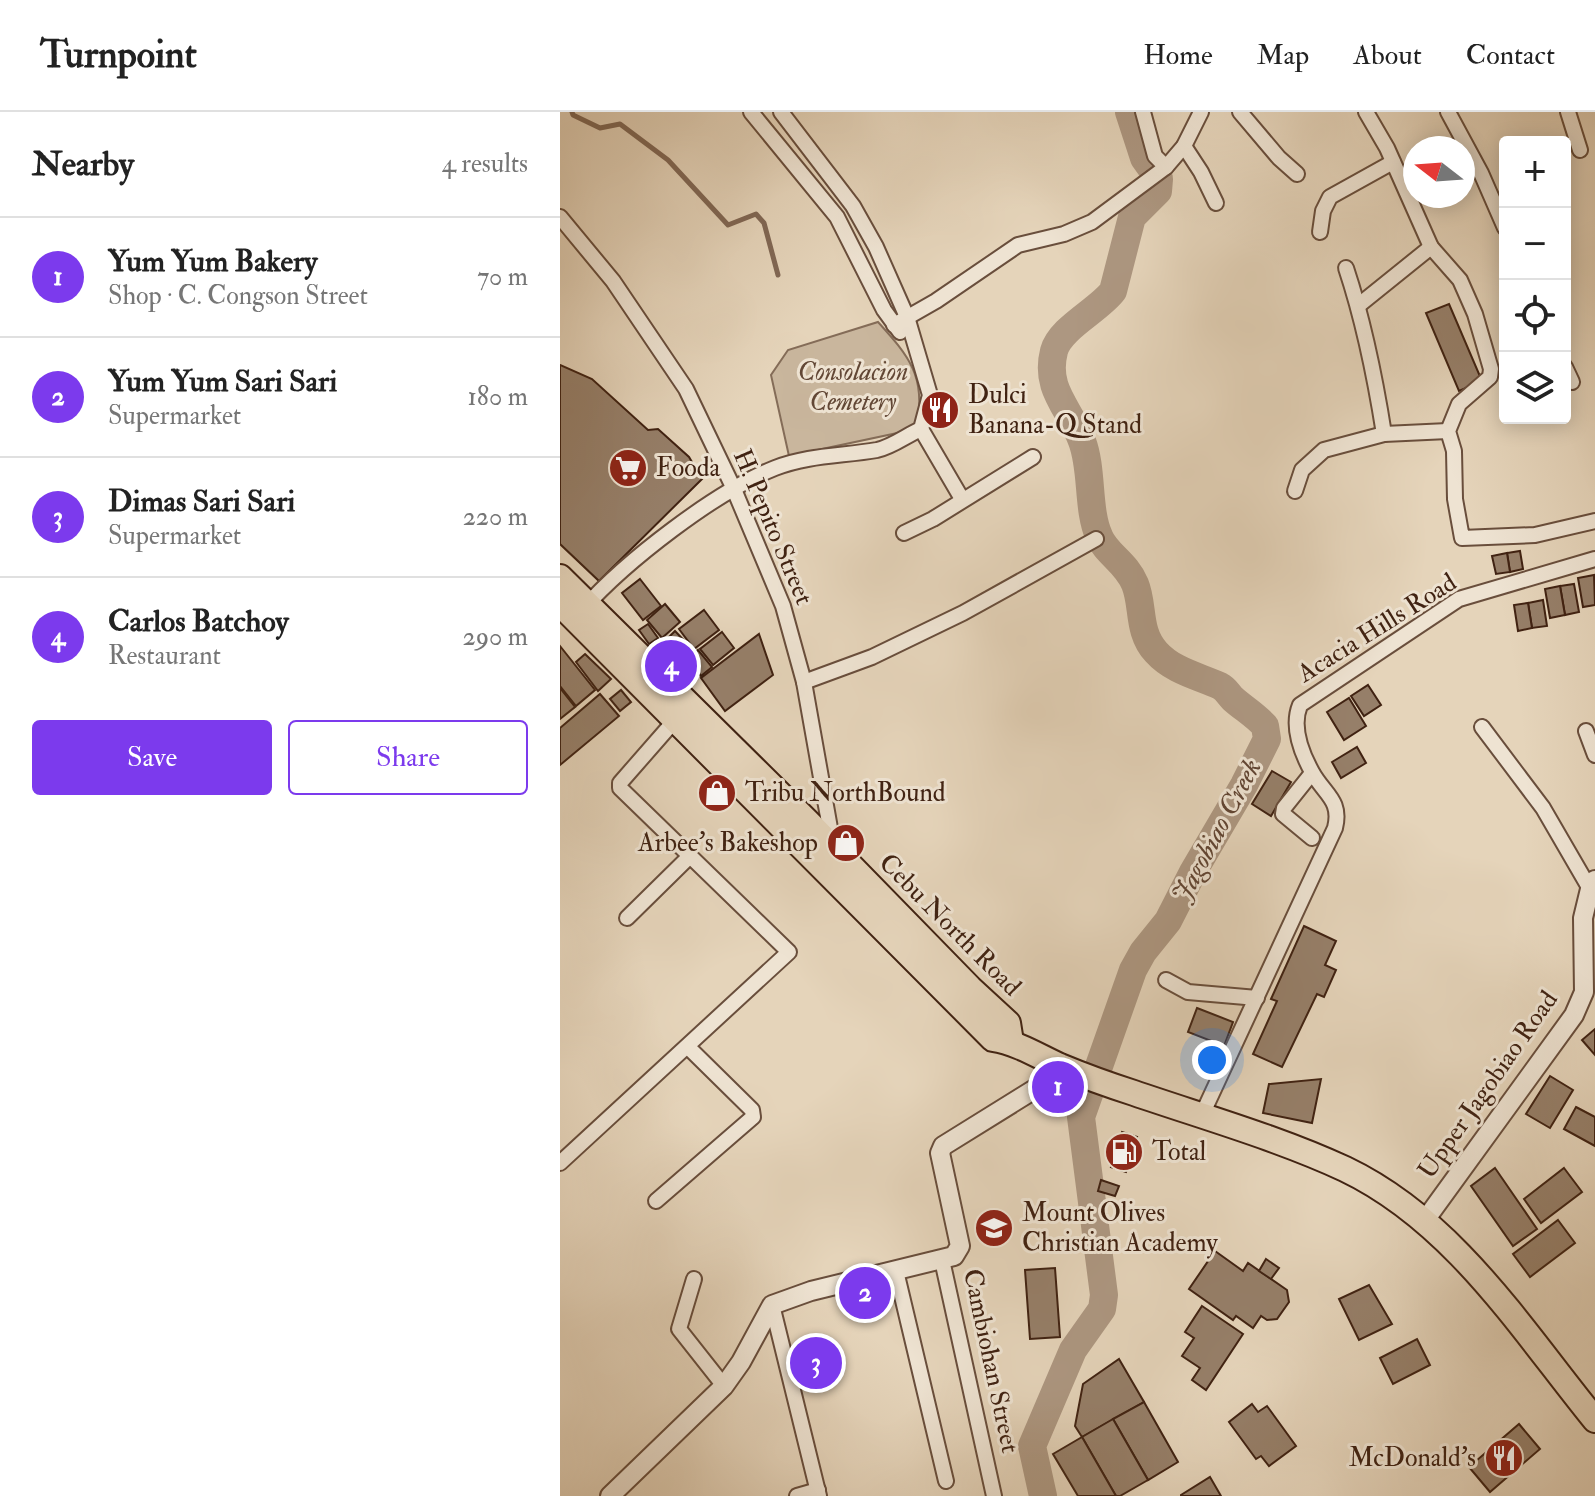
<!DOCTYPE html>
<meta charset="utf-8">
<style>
body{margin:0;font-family:"IM FELL Double Pica",serif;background:#f6f6f6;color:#222}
.controls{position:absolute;right:24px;top:24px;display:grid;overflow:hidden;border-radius:8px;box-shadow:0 4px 20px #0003}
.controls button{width:72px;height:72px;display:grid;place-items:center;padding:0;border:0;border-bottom:2px solid #e0e0e0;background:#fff;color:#222;font:40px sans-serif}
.compass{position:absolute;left:843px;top:24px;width:72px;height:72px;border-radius:50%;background:#fff;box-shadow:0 4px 20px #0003;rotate:287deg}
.you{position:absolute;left:652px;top:948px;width:28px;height:28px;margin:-20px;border:6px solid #fff;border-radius:50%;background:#1a73e8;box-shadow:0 0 0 12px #1a73e833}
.badge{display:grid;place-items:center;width:52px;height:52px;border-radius:50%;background:#7c3aed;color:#fff;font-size:26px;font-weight:700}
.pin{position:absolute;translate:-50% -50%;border:4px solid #fff;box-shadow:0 2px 8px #0006}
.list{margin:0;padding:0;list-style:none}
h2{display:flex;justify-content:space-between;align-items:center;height:104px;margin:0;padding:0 32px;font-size:34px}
h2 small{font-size:26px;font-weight:400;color:#767676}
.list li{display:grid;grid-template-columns:52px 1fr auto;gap:24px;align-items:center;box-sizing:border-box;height:120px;padding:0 32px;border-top:2px solid #e0e0e0}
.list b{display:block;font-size:30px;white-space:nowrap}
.list p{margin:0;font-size:26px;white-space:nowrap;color:#767676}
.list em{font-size:26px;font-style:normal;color:#767676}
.actions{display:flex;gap:16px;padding:24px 32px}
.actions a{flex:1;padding:18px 0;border:2px solid #7c3aed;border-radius:8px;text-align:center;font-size:28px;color:#7c3aed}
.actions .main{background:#7c3aed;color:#fff}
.icon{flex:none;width:44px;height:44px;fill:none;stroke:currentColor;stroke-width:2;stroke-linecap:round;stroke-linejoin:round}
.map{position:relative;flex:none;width:1035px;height:1384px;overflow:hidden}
header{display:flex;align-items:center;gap:48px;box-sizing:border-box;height:112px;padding:0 40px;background:#fff;border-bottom:2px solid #e0e0e0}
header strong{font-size:38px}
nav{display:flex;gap:44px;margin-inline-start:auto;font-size:28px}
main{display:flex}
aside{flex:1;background:#fff}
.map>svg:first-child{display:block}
.green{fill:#c9b69d;stroke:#846c58;stroke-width:2}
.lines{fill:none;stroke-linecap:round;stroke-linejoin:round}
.stream{stroke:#816855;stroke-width:5}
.river{stroke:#ad9781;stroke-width:28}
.building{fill:#967f69;stroke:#402212;stroke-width:2}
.minor-casing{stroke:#694e3c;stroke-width:18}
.tertiary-casing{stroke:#694e3c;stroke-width:22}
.primary-casing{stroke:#402212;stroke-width:28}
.minor{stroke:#eee3d2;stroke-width:14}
.tertiary{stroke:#eee3d2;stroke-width:18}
.primary{stroke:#e5d4ba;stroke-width:24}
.labels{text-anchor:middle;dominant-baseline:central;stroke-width:6;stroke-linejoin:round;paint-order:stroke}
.park-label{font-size:26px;font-style:italic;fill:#624735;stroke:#eee3d2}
.poi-label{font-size:26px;fill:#402212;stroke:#eee3d2;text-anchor:start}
.street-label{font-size:26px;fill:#402212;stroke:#eee3d2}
.water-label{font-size:28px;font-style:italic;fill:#614533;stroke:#eee3d2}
</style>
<header>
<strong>Turnpoint</strong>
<nav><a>Home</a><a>Map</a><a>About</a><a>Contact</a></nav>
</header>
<main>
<aside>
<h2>Nearby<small>4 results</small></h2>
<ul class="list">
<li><span class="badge">1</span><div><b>Yum Yum Bakery</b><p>Shop · C. Congson Street</p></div><em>70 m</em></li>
<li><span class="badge">2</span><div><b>Yum Yum Sari Sari</b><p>Supermarket</p></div><em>180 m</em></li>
<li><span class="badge">3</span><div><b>Dimas Sari Sari</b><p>Supermarket</p></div><em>220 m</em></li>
<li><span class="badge">4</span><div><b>Carlos Batchoy</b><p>Restaurant</p></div><em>290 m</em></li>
</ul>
<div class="actions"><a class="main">Save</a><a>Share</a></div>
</aside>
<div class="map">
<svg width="1035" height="1384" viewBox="0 0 1035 1384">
<rect width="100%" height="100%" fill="#e5d4ba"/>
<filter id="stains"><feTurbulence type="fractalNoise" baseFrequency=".0025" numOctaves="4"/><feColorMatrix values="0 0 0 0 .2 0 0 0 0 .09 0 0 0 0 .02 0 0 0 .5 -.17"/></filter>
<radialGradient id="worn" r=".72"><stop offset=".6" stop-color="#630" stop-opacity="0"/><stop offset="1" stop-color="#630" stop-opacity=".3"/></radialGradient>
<path class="green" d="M318 210C349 244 366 265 357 312L342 320 229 344 211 263 228 238Z"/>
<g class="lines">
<path class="stream" d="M12 0 13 3 40 16 60 12 108 48 168 113 196 102 204 111 218 163"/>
<path class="river" d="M483 1384 472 1334 513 1238 542 1197 544 1183 521 1005 573 858 583 840 608 809 633 760 684 673 707 627 705 614C695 603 683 596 673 587 668 582 666 577 660 574 638 564 613 559 596 540 577 519 584 494 575 472 566 450 546 442 539 424 527 397 533 358 522 329 510 296 484 278 494 239 500 216 539 198 553 179L572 105 598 79 599 67 584 46 569 0"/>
</g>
<g class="building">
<path d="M889 192 922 269 899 279 866 201Z"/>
<path d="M0 253 32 267 88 318 98 317 129 345 142 367 39 469 0 432Z"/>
<path d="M960 439 963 457 950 460 947 441Z"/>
<path d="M947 441 950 460 936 462 932 444Z"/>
<path d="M1034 463 1035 493 1023 495 1018 466Z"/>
<path d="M80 467 101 494 83 508 62 481Z"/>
<path d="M1014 472 1019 500 1005 503 1000 474Z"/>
<path d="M1000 474 1005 503 990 506 985 477Z"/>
<path d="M983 488 987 514 972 516 968 491Z"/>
<path d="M968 491 972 516 958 519 954 493Z"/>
<path d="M105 492 120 510 102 526 87 508Z"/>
<path d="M144 498 159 518 134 537 119 517Z"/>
<path d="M88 512 98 526 89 532 79 518Z"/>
<path d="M115 519 133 538 125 547 107 527Z"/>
<path d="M162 520 174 536 153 553 140 537Z"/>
<path d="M199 522 213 563 165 599 141 566Z"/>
<path d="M0 534 35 578 16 594 0 574Z"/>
<path d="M138 538 152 555 141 564 127 547Z"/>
<path d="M25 542 51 567 38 579 16 550Z"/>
<path d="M808 573 821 593 804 604 791 584Z"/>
<path d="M0 576 15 595 0 607Z"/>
<path d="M61 578 71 590 60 599 50 587Z"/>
<path d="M40 582 59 604 0 653V616Z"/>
<path d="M789 586 806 614 784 628 767 600Z"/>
<path d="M797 635 806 651 781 666 772 650Z"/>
<path d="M712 659 731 670 711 704 692 692Z"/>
<path d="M744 814 776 829 765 853 776 858 764 885 757 882 722 955 693 942 717 889 711 887Z"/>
<path d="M637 896 673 910 664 934 628 920Z"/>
<path d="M1035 917V943L1022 928Z"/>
<path d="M990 964 1013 978 990 1016 966 1002Z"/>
<path d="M761 967 752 1011 703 1001 709 972Z"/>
<path d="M1016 995 1035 1005V1034L1004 1017Z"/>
<path d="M562 1020 577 1025 566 1060 551 1055Z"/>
<path d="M935 1056 977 1117 953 1134 911 1074Z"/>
<path d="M1004 1056 1022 1080 981 1111 964 1087Z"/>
<path d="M541 1068 559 1074 555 1084 538 1079Z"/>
<path d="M998 1108 1015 1131 970 1165 953 1142Z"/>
<path d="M655 1139 683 1159 688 1151 727 1178 729 1190 717 1207 707 1208 701 1204 693 1216 676 1204 673 1208 629 1177Z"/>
<path d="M706 1147 719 1156 711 1167 699 1159Z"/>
<path d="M495 1156 500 1225 470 1227 465 1158Z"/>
<path d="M809 1173 832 1212 799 1228 779 1187Z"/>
<path d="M642 1194 683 1222 646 1278 632 1268 640 1256 622 1244 634 1226 625 1220Z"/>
<path d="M857 1227 870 1253 833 1272 820 1246Z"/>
<path d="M559 1247 584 1290 522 1325 515 1314 523 1272Z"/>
<path d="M584 1290 618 1350 588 1368 553 1307Z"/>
<path d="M692 1292 698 1300 707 1294 736 1334 709 1354 701 1344 696 1347 669 1310Z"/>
<path d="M553 1307 588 1368 560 1384H556L522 1325Z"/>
<path d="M959 1312 980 1337 930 1380 909 1355Z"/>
<path d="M522 1325 556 1384H518L493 1342Z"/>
<path d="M650 1365 661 1384H621V1383Z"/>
</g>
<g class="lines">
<defs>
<g id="minor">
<path d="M191 0 277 105 324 198 340 220"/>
<path d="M583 0 595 44 606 55"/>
<path d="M680 0 719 46 737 62"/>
<path d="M806 0 827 36 871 135 900 168 915 202 931 257 930 265 899 292 888 319 894 339 895 387 902 426 975 423 1035 409"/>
<path d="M888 0 921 61 945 116"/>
<path d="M1008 0 1020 38"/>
<path d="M624 34 641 60 656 91"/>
<path d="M0 105 53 169 126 277 173 375 223 494 244 570 273 733"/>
<path d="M760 120 763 99 770 85 833 50"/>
<path d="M786 156C804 210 815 265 824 322"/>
<path d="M799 193 871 135"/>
<path d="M334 213 376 189 458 133 504 122 532 110 606 55 624 34 641 0"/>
<path d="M1005 255 1012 270"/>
<path d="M361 317 402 387"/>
<path d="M735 379 742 358 764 338 824 322 888 319"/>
<path d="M344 421 373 407 473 345"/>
<path d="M23 497C66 449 155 380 215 356 248 343 282 344 317 338 332 335 347 323 361 317L370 283 347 205 316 135 293 94 221 0"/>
<path d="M244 570 312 545 403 501 536 427"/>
<path d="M922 615 983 696 1030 777"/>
<path d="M1026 619 1035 643"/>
<path d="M752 661 724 696 723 702 752 726"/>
<path d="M67 806 129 745"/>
<path d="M606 868 628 880 697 886"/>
<path d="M641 1005 775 716C782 688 764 682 752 660 741 640 731 615 740 593L899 487 1035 447"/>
<path d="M0 1051 229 840 60 676V671L116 607"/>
<path d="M96 1089 193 1005 192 998 128 935"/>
<path d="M382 1148 434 1384"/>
<path d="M336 1159 386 1369"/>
<path d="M134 1167 119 1217 164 1274"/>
<path d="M212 1193 259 1384"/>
<path d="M237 1384 258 1378"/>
</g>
<g id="tertiary">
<path d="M863 1111 1014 903 1024 880 1023 806 1030 777 1035 768"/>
<path d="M50 1384 164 1274 181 1250 212 1193 251 1179 394 1144 400 1134 380 1041 383 1034 507 957"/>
</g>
<g id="primary">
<path d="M0 465 247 709 410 876 448 911 451 930"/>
<path d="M0 492 433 927C458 931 478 944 500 954 524 964 549 973 574 981 644 1005 718 1026 785 1057 894 1109 961 1217 1035 1308"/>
</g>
</defs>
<use href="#minor" class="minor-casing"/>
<use href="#tertiary" class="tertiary-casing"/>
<use href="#primary" class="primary-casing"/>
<use href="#minor" class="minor"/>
<use href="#tertiary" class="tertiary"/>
<use href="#primary" class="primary"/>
</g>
<defs>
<symbol id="restaurant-disc" viewBox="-11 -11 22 22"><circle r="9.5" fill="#8f2418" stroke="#eee3d2"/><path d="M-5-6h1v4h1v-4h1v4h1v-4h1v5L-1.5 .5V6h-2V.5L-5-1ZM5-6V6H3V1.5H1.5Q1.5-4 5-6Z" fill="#fff"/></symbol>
<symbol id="supermarket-disc" viewBox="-11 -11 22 22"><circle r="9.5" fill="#8f2418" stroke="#eee3d2"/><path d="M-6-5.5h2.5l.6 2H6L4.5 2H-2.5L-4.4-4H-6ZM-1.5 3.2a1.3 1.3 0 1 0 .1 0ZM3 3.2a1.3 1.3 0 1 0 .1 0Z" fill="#fff"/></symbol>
<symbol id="shop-disc" viewBox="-11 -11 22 22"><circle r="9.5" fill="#8f2418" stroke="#eee3d2"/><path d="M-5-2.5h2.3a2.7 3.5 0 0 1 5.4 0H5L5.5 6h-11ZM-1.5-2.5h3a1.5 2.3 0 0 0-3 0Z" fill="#fff"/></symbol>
<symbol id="fuel-disc" viewBox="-11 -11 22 22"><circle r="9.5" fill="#8f2418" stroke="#eee3d2"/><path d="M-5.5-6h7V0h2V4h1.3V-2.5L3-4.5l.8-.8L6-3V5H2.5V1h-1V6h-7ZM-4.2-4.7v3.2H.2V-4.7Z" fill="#fff"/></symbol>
<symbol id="school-disc" viewBox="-11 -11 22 22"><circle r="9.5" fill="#8f2418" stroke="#eee3d2"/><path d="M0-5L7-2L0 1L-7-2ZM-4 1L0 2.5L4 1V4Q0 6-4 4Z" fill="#fff"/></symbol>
</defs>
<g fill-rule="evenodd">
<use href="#restaurant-disc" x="358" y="276" width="44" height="44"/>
<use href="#supermarket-disc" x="46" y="334" width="44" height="44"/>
<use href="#shop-disc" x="135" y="659" width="44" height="44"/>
<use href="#shop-disc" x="264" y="709" width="44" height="44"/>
<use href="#fuel-disc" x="542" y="1018" width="44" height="44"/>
<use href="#school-disc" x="412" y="1094" width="44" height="44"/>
<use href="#restaurant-disc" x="922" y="1324" width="44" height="44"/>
</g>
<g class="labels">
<g class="park-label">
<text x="293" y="260">Consolacion<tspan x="293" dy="30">Cemetery</tspan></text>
</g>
<g class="poi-label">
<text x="408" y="283">Dulci<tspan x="408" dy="30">Banana-Q Stand</tspan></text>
<text x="96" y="356">Fooda</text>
<text x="185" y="681">Tribu NorthBound</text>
<text x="258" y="731" text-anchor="end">Arbee's Bakeshop</text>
<text x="592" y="1040">Total</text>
<text x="462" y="1101">Mount Olives<tspan x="462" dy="30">Christian Academy</tspan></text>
<text x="916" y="1346" text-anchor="end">McDonald's</text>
</g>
<g class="street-label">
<text transform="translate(213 415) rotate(67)">H. Pepito Street</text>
<text transform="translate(817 516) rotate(-32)">Acacia Hills Road</text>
<text transform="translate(390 813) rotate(45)">Cebu North Road</text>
<text transform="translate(928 973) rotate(-55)">Upper Jagobiao Road</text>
<text transform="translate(431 1249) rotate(78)">Cambiohan Street</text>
</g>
<g class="water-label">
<text transform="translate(657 719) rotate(-62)">Jagobiao Creek</text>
</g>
</g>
<rect width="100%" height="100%" filter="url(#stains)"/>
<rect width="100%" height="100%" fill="url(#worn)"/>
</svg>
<div class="controls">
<button>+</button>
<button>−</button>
<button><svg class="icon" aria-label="locate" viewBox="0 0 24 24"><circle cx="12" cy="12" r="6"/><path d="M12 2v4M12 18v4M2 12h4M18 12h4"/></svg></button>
<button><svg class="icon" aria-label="layers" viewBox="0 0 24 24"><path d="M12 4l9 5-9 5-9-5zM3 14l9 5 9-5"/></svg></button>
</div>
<svg class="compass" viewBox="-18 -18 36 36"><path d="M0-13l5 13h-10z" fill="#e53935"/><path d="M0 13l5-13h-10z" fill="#767676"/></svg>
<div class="you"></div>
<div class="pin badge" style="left:498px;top:975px">1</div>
<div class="pin badge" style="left:305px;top:1181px">2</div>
<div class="pin badge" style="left:256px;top:1251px">3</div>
<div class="pin badge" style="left:111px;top:554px">4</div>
</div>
</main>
